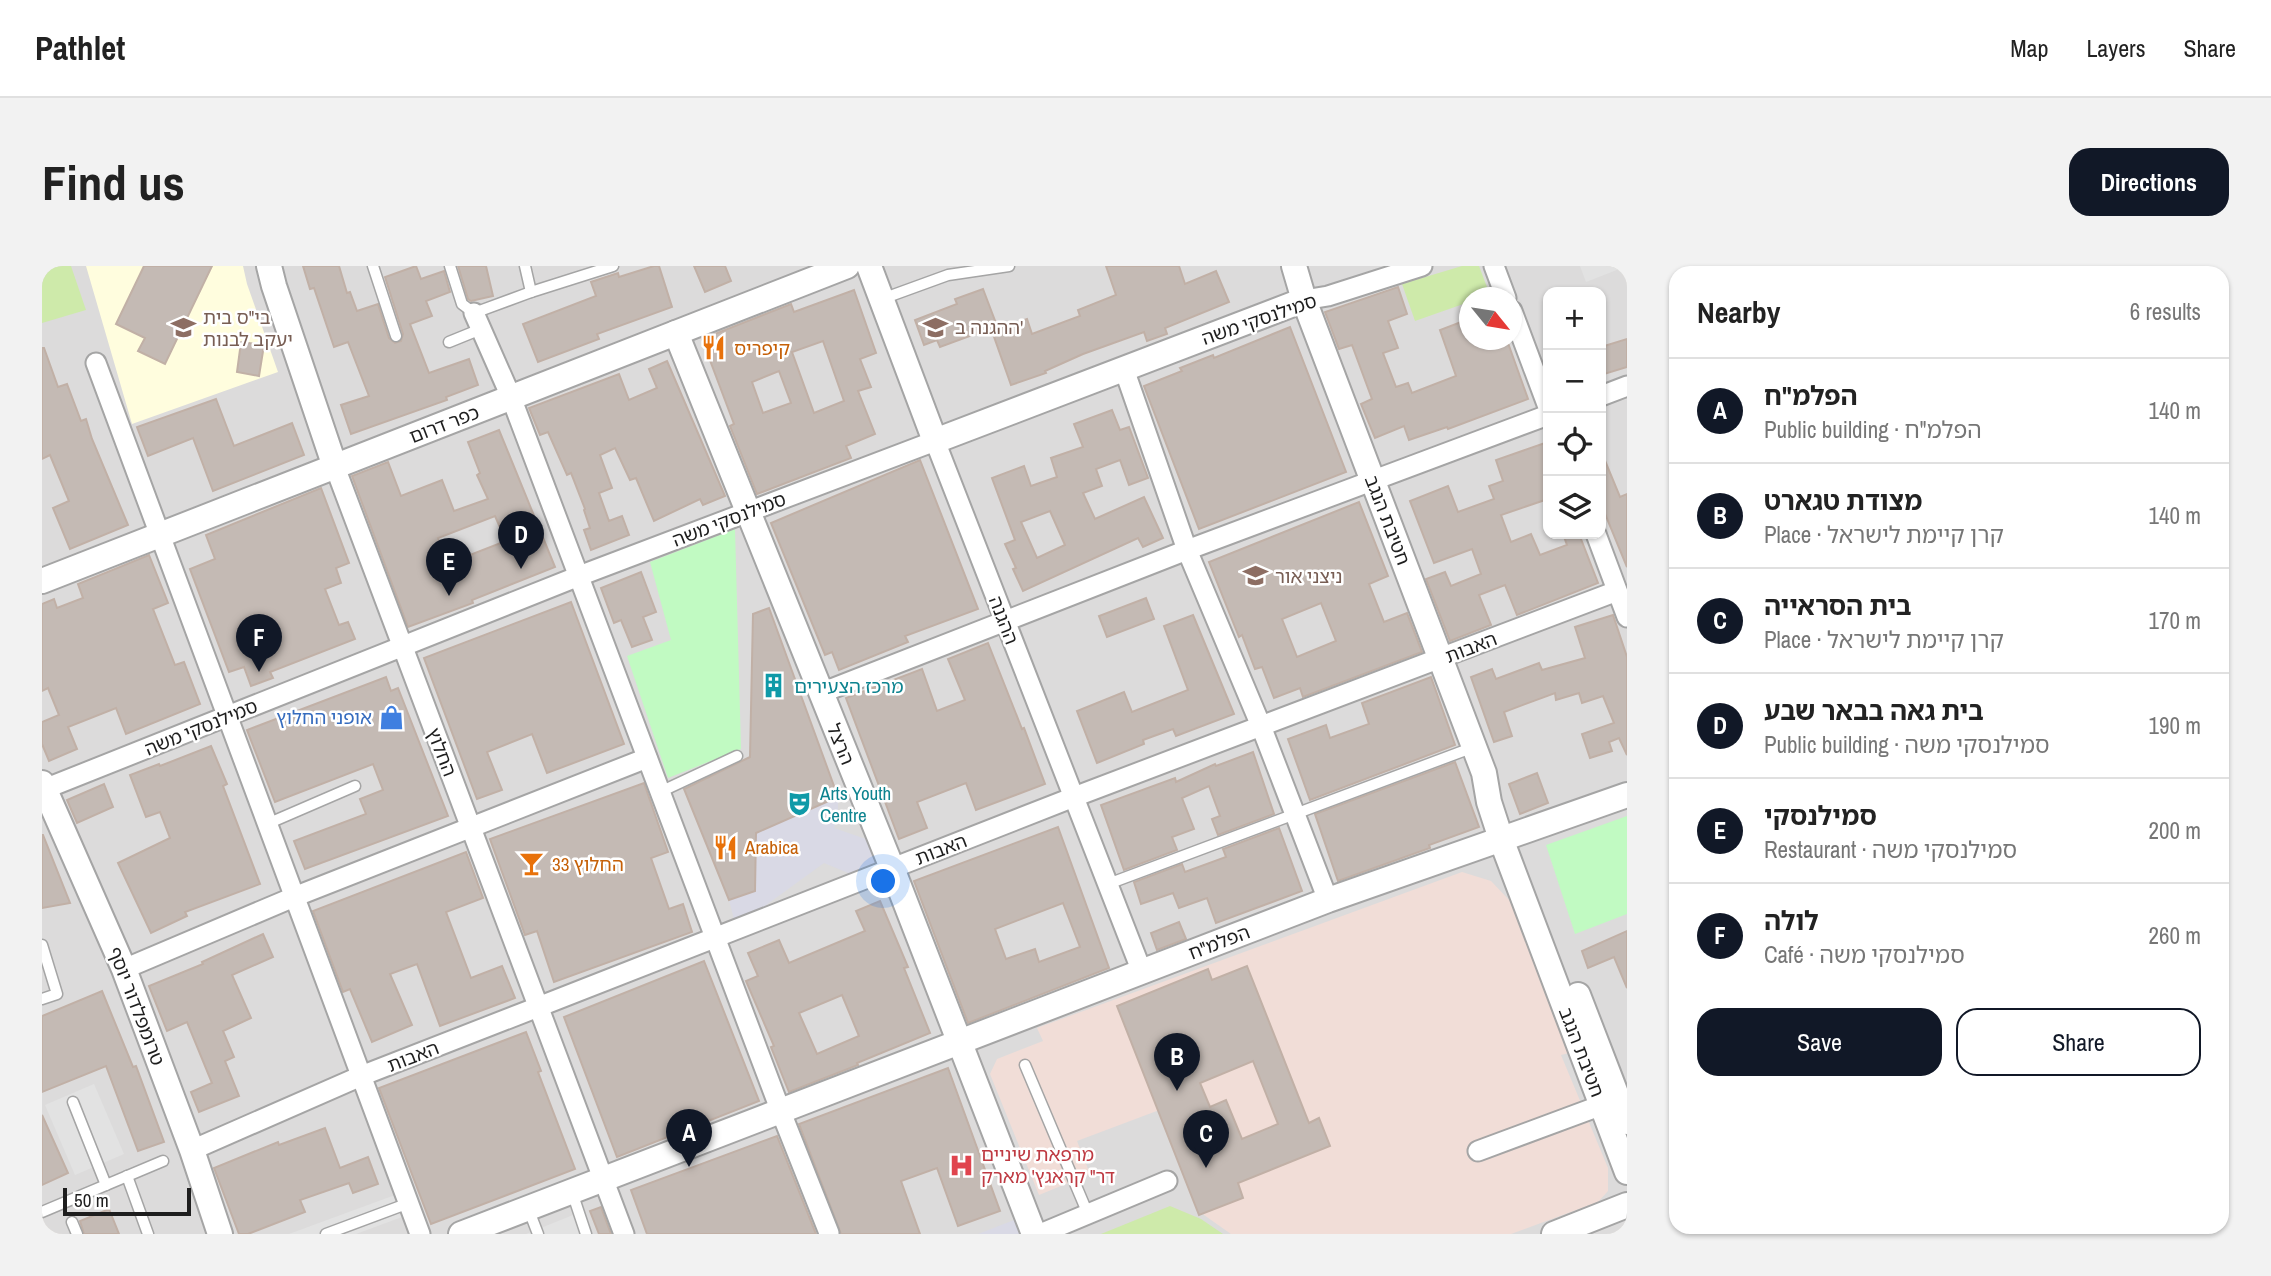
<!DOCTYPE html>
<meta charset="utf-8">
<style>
body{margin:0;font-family:"Archivo Narrow","Noto Sans Hebrew",sans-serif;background:#f2f2f2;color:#222}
.controls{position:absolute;right:21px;top:21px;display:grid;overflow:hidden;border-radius:14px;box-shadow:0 2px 5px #0004}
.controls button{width:63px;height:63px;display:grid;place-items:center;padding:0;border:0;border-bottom:2px solid #e0e0e0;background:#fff;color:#222;font:35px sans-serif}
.compass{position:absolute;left:1417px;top:21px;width:63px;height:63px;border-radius:50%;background:#fff;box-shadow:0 2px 5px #0004;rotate:120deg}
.scale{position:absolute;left:21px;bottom:18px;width:128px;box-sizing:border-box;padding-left:7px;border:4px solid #1e1e1e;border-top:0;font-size:19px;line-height:24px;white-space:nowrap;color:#1e1e1e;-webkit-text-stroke:5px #fff;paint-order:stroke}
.you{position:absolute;left:842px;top:616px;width:24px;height:24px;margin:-18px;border:5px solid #fff;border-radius:50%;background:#1a73e8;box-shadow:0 0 0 10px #1a73e833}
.badge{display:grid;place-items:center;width:46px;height:46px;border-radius:50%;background:#111827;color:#fff;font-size:23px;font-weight:700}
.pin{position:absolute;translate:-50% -58px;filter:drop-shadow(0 2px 4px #0008)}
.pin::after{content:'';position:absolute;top:37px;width:24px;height:21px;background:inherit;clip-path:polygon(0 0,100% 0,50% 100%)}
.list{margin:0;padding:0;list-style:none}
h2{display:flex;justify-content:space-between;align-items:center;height:91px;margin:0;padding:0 28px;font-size:30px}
h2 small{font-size:23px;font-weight:400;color:#767676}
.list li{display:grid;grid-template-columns:46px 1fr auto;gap:21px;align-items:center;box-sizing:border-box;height:105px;padding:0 28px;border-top:2px solid #e0e0e0}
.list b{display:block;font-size:26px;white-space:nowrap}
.list p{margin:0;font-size:23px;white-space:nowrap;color:#767676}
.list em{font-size:23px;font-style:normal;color:#767676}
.actions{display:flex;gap:14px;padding:21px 28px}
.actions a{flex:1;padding:16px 0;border:2px solid #111827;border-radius:21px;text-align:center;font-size:24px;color:#111827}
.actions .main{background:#111827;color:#fff}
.icon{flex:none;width:38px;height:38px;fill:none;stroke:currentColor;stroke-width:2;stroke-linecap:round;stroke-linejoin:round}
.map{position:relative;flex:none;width:1585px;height:968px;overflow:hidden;border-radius:21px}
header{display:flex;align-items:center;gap:42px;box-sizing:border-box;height:98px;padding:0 35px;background:#fff;border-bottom:2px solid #e0e0e0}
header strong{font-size:33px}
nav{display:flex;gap:38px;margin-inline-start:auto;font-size:24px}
.intro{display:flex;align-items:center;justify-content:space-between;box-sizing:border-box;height:168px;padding:0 42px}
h1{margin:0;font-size:49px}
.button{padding:18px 32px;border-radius:21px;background:#111827;color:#fff;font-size:24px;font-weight:700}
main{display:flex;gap:42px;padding:0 42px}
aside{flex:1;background:#fff;border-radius:21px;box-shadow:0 2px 5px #0004}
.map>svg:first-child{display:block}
.residential{fill:#dcdbdb;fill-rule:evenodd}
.education{fill:#fffdde}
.military{fill:#f1ddd7}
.grass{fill:#ceeaaa}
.park{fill:#c1fac2}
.parking{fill:#e2e2e2}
.plaza{fill:#d9d9e5}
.building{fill:#c4bab4;stroke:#c1b0a6;stroke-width:2;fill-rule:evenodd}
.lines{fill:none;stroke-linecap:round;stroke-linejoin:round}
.service-casing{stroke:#a5a5a5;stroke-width:13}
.minor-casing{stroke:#a5a5a5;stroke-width:23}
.tertiary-casing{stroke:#a5a5a5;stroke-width:28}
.service{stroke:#fff;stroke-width:10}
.minor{stroke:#fff;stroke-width:19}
.tertiary{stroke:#fff;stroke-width:24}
.labels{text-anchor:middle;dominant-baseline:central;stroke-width:5;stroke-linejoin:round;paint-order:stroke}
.education-label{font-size:19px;fill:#785e54;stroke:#fff;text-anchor:start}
.street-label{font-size:19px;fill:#1e1e1e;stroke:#fff}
.food-label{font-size:19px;fill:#c56008;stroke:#fff;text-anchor:start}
.culture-label{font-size:19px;fill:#0d838f;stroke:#fff;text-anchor:start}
.shop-label{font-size:19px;fill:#366cbe;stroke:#fff;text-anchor:end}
.health-label{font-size:19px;fill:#be3a42;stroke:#fff;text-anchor:start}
</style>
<header>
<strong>Pathlet</strong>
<nav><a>Map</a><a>Layers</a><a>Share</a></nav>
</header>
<div class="intro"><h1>Find us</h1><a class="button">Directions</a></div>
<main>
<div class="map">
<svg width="1585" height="968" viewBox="0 0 1585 968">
<rect width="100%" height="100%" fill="#efebe4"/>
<path class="residential" d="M0 0H1585V968H0ZM1506 26H1559V268H1506ZM1428 32H1470V74H1428Z"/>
<path class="education" d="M44 0H201L205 18 236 106 90 158Z"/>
<path class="military" d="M1420 606 1449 615 1469 636 1527 787 1519 789 1566 902V925L1556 936 1469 968H1189L1162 949 1120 843 1035 875 1048 908 997 929 948 808 955 793 1001 775 995 762Z"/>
<g class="grass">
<path d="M0 0H29L44 44 0 57Z"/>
<path d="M1420 0H1437L1448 29 1441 31 1428 32 1427 36 1373 55 1360 18Z"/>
<path d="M1128 940 1159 953 1181 968H1059Z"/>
</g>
<g class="park">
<path d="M693 263 699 483 626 512 585 390 629 374 608 296Z"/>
<path d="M1585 550V648L1533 668 1504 579Z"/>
</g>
<g class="parking">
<path d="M1538 0H1585L1544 16Z"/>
<path d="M52 818 82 888 33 909 3 839Z"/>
<path d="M353 929 360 951 314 968H247Z"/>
<path d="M531 949 538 968H484Z"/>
</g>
<g class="plaza">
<path d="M796 531V552L792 562 841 579 850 602 821 613 782 597 694 661 687 634 713 625 714 567Z"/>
<path d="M985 949 992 968H936Z"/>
</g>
<g class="building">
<path d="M102 0H170L123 98 96 85 103 72 74 58Z"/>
<path d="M261 0H297L305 27 308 26 315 45 336 38 347 72 353 77 359 75 361 68 343 11 374 0 379 13 402 5 408 26 384 35 390 50 368 58 387 107 427 93 436 119 404 131 405 134 309 168 299 139 327 130 306 76 292 81 272 22 268 23Z"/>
<path d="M416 0H444L451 30 429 35 426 33Z"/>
<path d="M612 0H617L630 41 555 68 557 73 496 96 481 58 554 30 549 16 576 7 577 11Z"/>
<path d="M652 0H683L689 15 663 26Z"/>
<path d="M1064 0H1137L1143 18 1174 5 1187 36 1123 62 1125 68 1105 75 1102 66 1041 88 1003 105 1004 107 969 119 950 65 985 53 990 68 1038 50 1036 44 1074 29Z"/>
<path d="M1356 21 1365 48 1346 55 1356 82 1341 87 1354 121 1366 117 1370 127 1414 110 1398 64 1427 53V74H1449L1453 82 1466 77 1486 133 1406 163 1405 161 1367 174 1362 160 1333 172 1319 138 1330 133 1310 79 1297 83 1283 46Z"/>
<path d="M941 23 955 60 898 81 895 74 882 79 873 54 915 38 913 33Z"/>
<path d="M812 24 834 87 818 93 829 121 816 125 833 168 804 180 809 192 715 228 688 160 692 158 660 73 749 38 752 46ZM781 75 802 135 772 147 750 86ZM737 105 749 137 721 147 710 116Z"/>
<path d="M1248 61 1304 206 1157 263 1102 120 1140 105 1138 102 1171 89 1172 92Z"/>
<path d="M1585 73V101L1559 109V81Z"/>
<path d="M199 76 222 79 217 110 195 106Z"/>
<path d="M0 82H2L16 121 25 118 39 155 44 153 50 173 86 259 28 283 11 242 27 235 8 189 0 193Z"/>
<path d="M625 95 683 230 661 239 658 233 612 255 594 212 588 214 573 182 558 189 570 222 557 227 567 255 580 250 587 269 549 284 542 264 548 262 542 244 543 243 529 207 525 209 506 166 498 169 487 142 577 108 587 134 615 122 607 103Z"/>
<path d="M174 133 192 180 250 157 262 189 171 225 151 172 106 190 95 161Z"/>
<path d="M1070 144 1078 164 1087 161 1106 212 1087 219 1078 194 1054 203 1060 220 1041 227 1053 253 1102 231 1121 272 1101 281 1096 272 981 325 971 303 974 302 963 278 973 274 950 212 982 200 989 220 1015 211 1009 192 1041 181 1032 158ZM1008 245 1023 279 995 292 979 256Z"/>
<path d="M457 164 513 301 430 334 431 337 366 361 310 210 346 196 359 230 400 214 412 245 446 233 435 209 438 207 426 176ZM453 250 464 275 405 298 396 272Z"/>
<path d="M1506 176V233L1459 249 1469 276 1489 268 1498 289 1525 279 1521 268H1537L1556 317 1475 349 1463 319 1437 329 1449 359 1408 375 1384 313 1403 306 1409 320 1439 308 1430 283 1392 297 1368 235 1406 220 1416 246 1452 233 1447 220 1461 215 1454 194Z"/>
<path d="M1559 185 1578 231 1585 228V301L1559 238Z"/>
<path d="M878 194 936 343 863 370 866 376 797 404 790 386 783 389 729 257Z"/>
<path d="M279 222 307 297 294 302 299 317 283 323 297 359 306 356 313 373 228 406 231 412 209 420 202 401 187 406 148 303 173 293 164 269Z"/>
<path d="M1317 236 1346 310 1327 318 1342 356 1365 347 1380 386 1261 431 1258 422 1232 432 1220 401 1213 403 1200 369 1197 371 1167 296ZM1279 337 1294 375 1255 391 1240 353Z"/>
<path d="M107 289 126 337 111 343 133 399 142 396 158 438 84 468 74 442 26 461 35 483 7 495 0 478V456L17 449 6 422 0 425V338L12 333 15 342 41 332 36 318Z"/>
<path d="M599 306 614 346 601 351 610 374 590 381 579 354 572 357 559 322Z"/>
<path d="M1104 332 1112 353 1065 371 1057 350Z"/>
<path d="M529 336 582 478 505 507 490 468 445 486 460 524 435 533 382 392Z"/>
<path d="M727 342 796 531 714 567 713 625 687 634 642 523 708 491 711 348Z"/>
<path d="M1151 349 1192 448 1134 470 1131 463 1101 474 1102 478 1055 497 1035 445 1082 426 1090 446 1146 424 1122 360Z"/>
<path d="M1571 349 1585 391V489L1577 472 1567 476 1570 485 1548 492 1540 468 1572 457 1561 430 1540 437 1537 427 1514 434 1513 427 1462 446 1470 470 1452 476 1429 411 1450 403 1454 413 1497 397 1500 404 1543 392 1533 361Z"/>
<path d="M946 377 980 463 982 462 1003 518 934 544 924 517 875 536 885 562 857 573 804 432 880 403 895 445 923 434 906 393Z"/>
<path d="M344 411 349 425 356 422 406 550 263 603 252 575 324 548 318 533 341 524 331 498 233 536 205 464Z"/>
<path d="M1389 411 1413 479 1268 534 1246 473 1284 459 1288 472 1327 458 1320 437Z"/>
<path d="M169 480 185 518 181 520 218 618 143 646 145 650 109 667 76 597 128 572 118 546 104 551 88 509 117 498 118 500Z"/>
<path d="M1211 486 1232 548 1176 569 1170 553 1178 550 1167 520 1140 532 1152 563 1130 571 1135 584 1082 604 1059 539 1133 512 1134 516 1173 498 1174 500Z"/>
<path d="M1413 496 1437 561 1387 579 1388 582 1296 615 1273 548Z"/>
<path d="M1495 507 1506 537 1478 548 1467 518Z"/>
<path d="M602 517 626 586 609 592 627 643 641 638 650 666 512 716 495 665 483 669 448 573Z"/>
<path d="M62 518 71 541 35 557 25 534Z"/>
<path d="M1016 561 1067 702 926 757 872 615ZM1021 637 1038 681 997 696 993 683 964 693 953 663Z"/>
<path d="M1237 562 1260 625 1174 657 1165 632 1137 642 1131 627 1099 638 1092 616 1140 598 1143 606 1184 591 1181 583Z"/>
<path d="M0 569H1L28 637 0 642Z"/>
<path d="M424 586 441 632 404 646 429 712 460 700 473 732 398 760 375 698 348 708 370 759 330 776 308 723 301 726 271 645Z"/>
<path d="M838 635 866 701 862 702 888 767 815 797 816 799 747 826 729 781 732 780 704 715 716 710 706 687 737 674 747 697 823 665 814 645ZM800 729 817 770 775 788 757 747Z"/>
<path d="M1137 656 1144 673 1115 684 1109 667Z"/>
<path d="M1585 665V722L1572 691 1546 702 1540 685Z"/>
<path d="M221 668 231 691 190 709 209 752 181 765 192 791 183 795 197 830 157 846 149 826 170 817 145 756 125 765 107 720 161 698 160 696Z"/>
<path d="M662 695 717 835 575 891 522 751Z"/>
<path d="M1205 700 1267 857 1277 852 1288 880 1196 917 1201 932 1157 949 1075 740 1166 703 1170 714ZM1211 795 1236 858 1200 873 1184 834 1168 841 1158 817Z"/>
<path d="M60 725 91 801 94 800 122 876 96 885 64 800 0 826V750Z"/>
<path d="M484 766 499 805 496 806 533 903 389 958 337 822Z"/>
<path d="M906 802 958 945 916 960 895 902 859 915 878 968H799L757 858Z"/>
<path d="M0 849 26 907 0 919Z"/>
<path d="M283 862 298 902 326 891 336 918 311 927 307 917 258 934 263 946 206 968H197L172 902 236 876 237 879Z"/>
<path d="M735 870 774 968H605L589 924Z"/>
<path d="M559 941 569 968H557L548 945Z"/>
<path d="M67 943 77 968H42L38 955Z"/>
</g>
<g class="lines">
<defs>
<g id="service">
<path d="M331 0 354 70"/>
<path d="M408 0 420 38 432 47 489 26 571 0"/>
<path d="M483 0 489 26"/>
<path d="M840 33 906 9 967 0"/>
<path d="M407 76 439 63"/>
<path d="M618 526 695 490"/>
<path d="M225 558 313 520"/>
<path d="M1066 618 1432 481"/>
<path d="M0 679 15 728 0 733"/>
<path d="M983 799 1046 948"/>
<path d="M31 836 64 919"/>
<path d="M85 910 106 968"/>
<path d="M530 926 544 968"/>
<path d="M486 942 496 968"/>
<path d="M0 946 121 895"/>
<path d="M30 956 35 968"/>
<path d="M284 968 367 937"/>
</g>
<g id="minor">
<path d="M1452 0 1464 32"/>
<path d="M1262 34 1286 30 1380 0"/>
<path d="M1470 45 1506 141"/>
<path d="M432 47 469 131 739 846 787 967"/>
<path d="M54 97 378 968"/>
<path d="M1082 103 1145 284 1219 460 1286 634"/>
<path d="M1559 130 1585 120"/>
<path d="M293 201 582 968"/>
<path d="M1554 268 1585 351"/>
<path d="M779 427 1145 284 1506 149"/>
<path d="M0 524 537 310 893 175 1100 706"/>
<path d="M82 703 252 631 605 492"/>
<path d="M150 884 319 810 496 741 1032 531 1575 325"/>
<path d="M1436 885 1560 839"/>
<path d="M998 968 1125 915"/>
</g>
<g id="tertiary">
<path d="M227 0 232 20 293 201"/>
<path d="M827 0 893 175 1262 34"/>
<path d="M1252 0 1262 34 1442 507 1447 536 1459 573 1585 906"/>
<path d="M634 67 850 602 992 968"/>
<path d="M0 315 805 0"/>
<path d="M0 517 82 703 150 884 178 968"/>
<path d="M1536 729 1585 856"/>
<path d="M419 968 1286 634 1585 529"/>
<path d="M1512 968 1585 939"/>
</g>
</defs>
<use href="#service" class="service-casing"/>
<use href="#minor" class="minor-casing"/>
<use href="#tertiary" class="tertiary-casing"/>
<use href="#service" class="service"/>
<use href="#minor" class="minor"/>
<use href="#tertiary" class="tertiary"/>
</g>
<defs>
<symbol id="school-bare" viewBox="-9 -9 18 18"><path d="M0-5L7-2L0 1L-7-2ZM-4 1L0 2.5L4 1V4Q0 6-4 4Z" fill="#8d6e63" stroke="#fff" stroke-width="2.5" paint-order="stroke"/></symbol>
<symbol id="restaurant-bare" viewBox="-9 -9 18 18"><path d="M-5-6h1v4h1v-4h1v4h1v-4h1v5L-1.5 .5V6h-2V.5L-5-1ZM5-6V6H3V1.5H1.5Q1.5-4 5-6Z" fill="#e8710a" stroke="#fff" stroke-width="2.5" paint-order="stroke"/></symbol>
<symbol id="building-bare" viewBox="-9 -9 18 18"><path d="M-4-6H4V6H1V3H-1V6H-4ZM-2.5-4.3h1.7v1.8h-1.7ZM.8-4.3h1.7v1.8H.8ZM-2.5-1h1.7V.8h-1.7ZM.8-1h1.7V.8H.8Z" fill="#0f9aa8" stroke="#fff" stroke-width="2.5" paint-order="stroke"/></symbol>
<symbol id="shop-bare" viewBox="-9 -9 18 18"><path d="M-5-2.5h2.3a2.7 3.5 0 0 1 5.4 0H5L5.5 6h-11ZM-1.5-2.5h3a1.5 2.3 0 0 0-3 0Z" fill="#3f7fe0" stroke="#fff" stroke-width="2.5" paint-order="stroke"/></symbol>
<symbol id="theatre-bare" viewBox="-9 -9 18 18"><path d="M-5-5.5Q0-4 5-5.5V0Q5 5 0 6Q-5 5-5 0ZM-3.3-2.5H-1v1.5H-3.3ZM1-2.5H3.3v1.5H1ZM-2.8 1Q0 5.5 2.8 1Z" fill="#0f9aa8" stroke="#fff" stroke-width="2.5" paint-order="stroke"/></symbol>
<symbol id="bar-bare" viewBox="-9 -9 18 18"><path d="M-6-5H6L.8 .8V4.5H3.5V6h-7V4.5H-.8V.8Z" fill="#e8710a" stroke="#fff" stroke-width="2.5" paint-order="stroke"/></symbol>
<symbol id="hospital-bare" viewBox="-9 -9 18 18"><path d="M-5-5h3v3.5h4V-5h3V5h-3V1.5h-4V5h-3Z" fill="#e0444e" stroke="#fff" stroke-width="2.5" paint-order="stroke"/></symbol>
</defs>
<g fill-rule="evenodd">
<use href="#school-bare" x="876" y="44" width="35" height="35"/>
<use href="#school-bare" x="124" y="44" width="35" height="35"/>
<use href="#restaurant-bare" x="654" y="64" width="35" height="35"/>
<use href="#school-bare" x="1196" y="292" width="35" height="35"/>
<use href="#building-bare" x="714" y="402" width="35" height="35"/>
<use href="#shop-bare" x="332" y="434" width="35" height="35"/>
<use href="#theatre-bare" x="740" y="520" width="35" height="35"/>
<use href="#restaurant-bare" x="666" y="564" width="35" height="35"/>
<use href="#bar-bare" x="472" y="580" width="35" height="35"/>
<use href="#hospital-bare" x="902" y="882" width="35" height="35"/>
</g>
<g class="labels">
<g class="education-label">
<text x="161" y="51">בי"ס בית<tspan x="161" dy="22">יעקב לבנות</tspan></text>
<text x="913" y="61">ההגנה ב'</text>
<text x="1233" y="310">ניצני אור</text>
</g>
<g class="street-label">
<text transform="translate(1217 53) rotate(-19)">סמילנסקי משה</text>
<text transform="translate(402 158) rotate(-21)">כפר דרום</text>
<text transform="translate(687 253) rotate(-21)">סמילנסקי משה</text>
<text transform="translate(1346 254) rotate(69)">חטיבת הנגב</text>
<text transform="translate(962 354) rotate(69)">ההגנה</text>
<text transform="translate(1429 381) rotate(-21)">האבות</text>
<text transform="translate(159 461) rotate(-22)">סמילנסקי משה</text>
<text transform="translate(799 478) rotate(68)">הרצל</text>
<text transform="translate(400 486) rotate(69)">החלוץ</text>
<text transform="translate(899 583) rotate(-21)">האבות</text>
<text transform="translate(1177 676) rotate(-21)">הפלמ"ח</text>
<text transform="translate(95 740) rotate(69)">טרומפלדור יוסף</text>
<text transform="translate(1540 786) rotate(69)">חטיבת הנגב</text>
<text transform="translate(371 790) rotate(-21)">האבות</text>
</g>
<g class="food-label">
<text x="692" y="82">קיפריס</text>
<text x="703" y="581">Arabica</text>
<text x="510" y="598">החלוץ 33</text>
</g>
<g class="culture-label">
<text x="752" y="420">מרכז הצעירים</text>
<text x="778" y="527">Arts Youth<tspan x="778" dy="22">Centre</tspan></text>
</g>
<g class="shop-label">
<text x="330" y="451">אופני החלוץ</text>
</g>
<g class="health-label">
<text x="939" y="888">מרפאת שיניים<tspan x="939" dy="22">דר" קראגץ' מארק</tspan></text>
</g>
</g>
</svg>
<div class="controls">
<button>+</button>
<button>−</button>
<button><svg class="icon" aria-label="locate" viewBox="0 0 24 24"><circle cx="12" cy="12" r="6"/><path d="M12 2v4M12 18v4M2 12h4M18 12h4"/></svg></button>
<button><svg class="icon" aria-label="layers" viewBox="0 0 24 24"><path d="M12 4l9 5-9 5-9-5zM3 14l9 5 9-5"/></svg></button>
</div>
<svg class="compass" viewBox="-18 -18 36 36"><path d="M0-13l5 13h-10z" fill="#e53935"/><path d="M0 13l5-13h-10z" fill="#767676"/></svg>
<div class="scale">50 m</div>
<div class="you"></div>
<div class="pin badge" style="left:647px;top:901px">A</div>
<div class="pin badge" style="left:1135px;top:825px">B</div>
<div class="pin badge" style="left:1164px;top:902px">C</div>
<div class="pin badge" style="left:479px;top:303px">D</div>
<div class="pin badge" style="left:407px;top:330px">E</div>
<div class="pin badge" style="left:217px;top:406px">F</div>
</div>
<aside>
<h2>Nearby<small>6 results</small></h2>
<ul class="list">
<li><span class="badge">A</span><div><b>הפלמ&quot;ח</b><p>Public building · הפלמ&quot;ח</p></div><em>140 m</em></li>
<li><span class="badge">B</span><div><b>מצודת טגארט</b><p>Place · קרן קיימת לישראל</p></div><em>140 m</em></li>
<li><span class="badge">C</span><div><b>בית הסראייה</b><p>Place · קרן קיימת לישראל</p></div><em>170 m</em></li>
<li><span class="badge">D</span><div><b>בית גאה בבאר שבע</b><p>Public building · סמילנסקי משה</p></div><em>190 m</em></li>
<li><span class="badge">E</span><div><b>סמילנסקי</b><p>Restaurant · סמילנסקי משה</p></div><em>200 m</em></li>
<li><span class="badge">F</span><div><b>לולה</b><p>Café · סמילנסקי משה</p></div><em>260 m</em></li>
</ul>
<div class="actions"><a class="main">Save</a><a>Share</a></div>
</aside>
</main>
